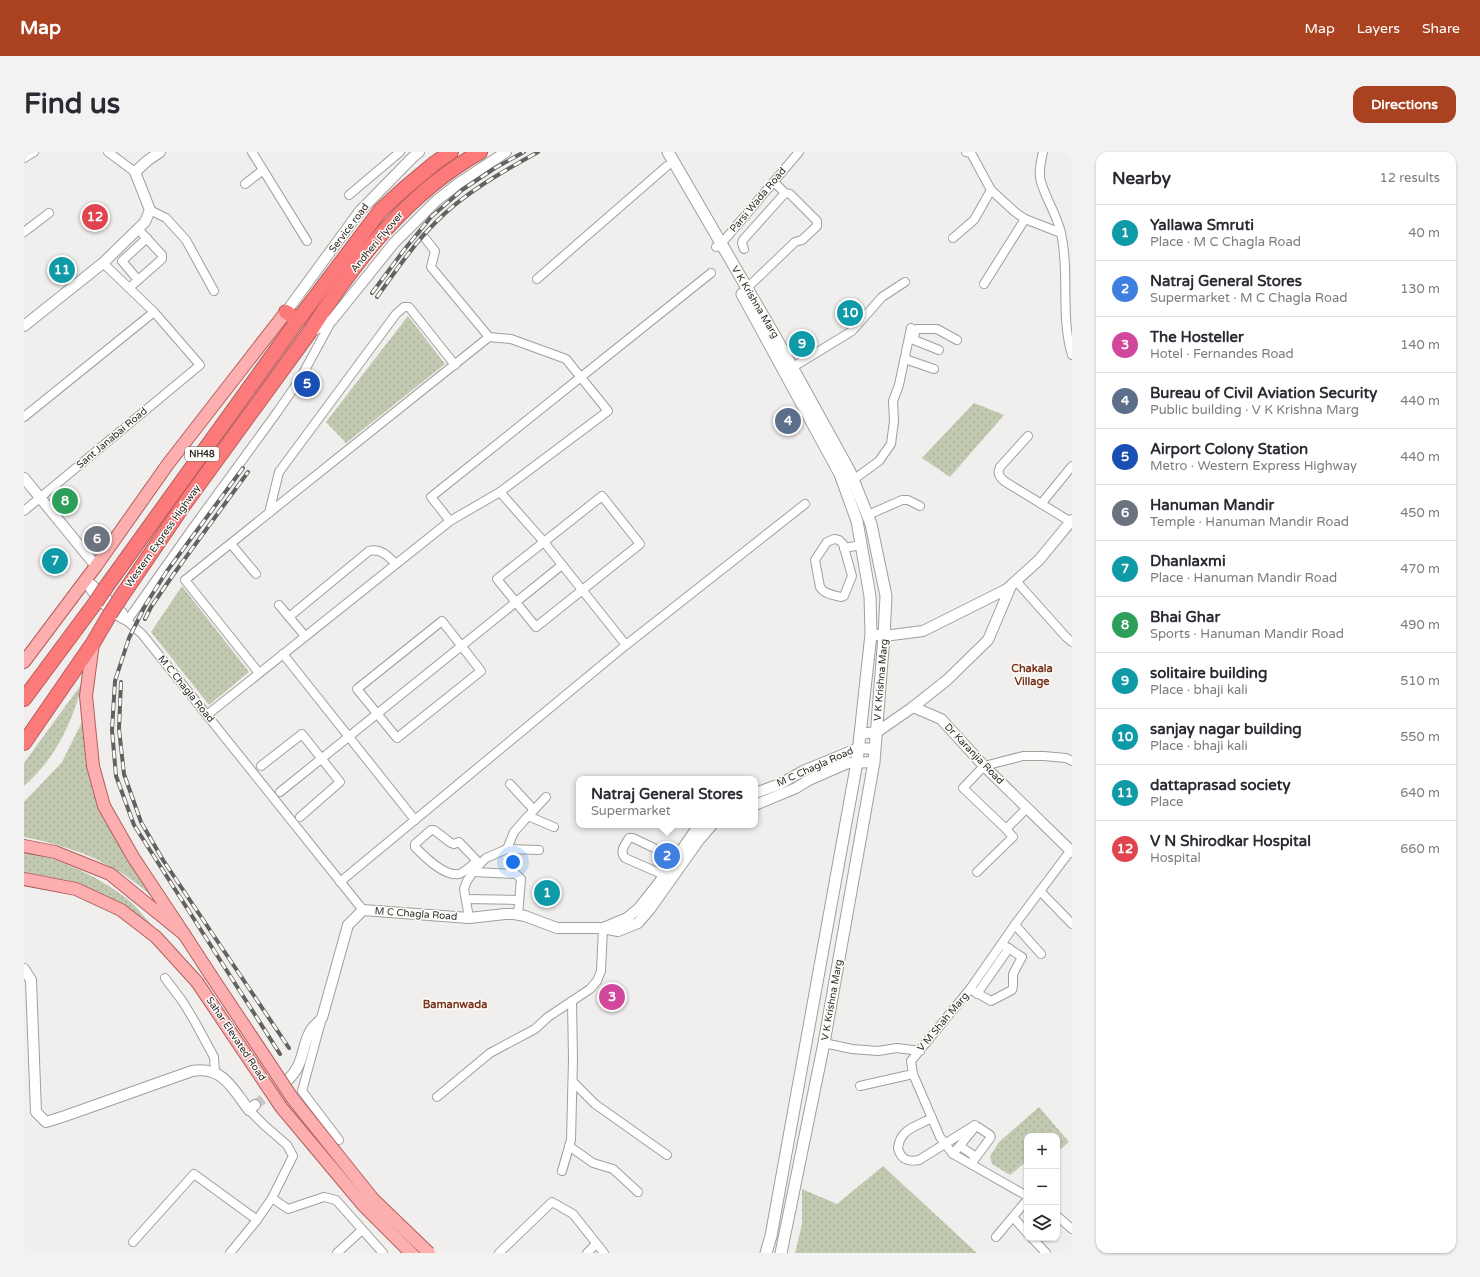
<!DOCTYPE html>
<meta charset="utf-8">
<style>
body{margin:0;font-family:"Varela Round",sans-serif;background:#f2f2f3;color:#2b2b33}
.controls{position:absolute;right:12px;bottom:12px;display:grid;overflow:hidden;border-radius:8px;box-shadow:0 1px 3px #0004}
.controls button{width:36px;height:36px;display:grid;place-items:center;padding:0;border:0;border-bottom:1px solid #e1e1e2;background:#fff;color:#2b2b33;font:20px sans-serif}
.you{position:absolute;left:489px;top:710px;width:14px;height:14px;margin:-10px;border:3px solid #fff;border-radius:50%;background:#1a73e8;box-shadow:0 0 0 6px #1a73e833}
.badge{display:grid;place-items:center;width:26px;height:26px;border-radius:50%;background:#aa4221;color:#fff;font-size:13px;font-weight:700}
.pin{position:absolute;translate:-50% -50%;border:2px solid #fff;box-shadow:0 1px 4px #0006}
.popup{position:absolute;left:552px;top:624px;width:182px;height:52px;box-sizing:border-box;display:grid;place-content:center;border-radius:8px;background:#fff;filter:drop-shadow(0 1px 3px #0005);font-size:13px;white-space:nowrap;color:#7c7c81}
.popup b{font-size:15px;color:#2b2b33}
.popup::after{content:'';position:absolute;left:50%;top:100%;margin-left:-8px;border:8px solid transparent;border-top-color:#fff}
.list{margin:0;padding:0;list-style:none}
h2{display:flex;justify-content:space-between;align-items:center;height:52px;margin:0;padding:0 16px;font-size:17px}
h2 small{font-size:13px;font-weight:400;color:#7c7c81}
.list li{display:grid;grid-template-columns:26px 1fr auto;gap:12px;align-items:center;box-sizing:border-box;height:56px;padding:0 16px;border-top:1px solid #e1e1e2}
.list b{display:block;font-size:15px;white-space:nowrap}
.list p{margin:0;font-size:13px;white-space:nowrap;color:#7c7c81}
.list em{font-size:13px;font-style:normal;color:#7c7c81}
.icon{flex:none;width:22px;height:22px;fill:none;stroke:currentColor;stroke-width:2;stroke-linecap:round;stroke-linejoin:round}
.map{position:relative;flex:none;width:1048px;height:1101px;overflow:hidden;border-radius:12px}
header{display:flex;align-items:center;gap:24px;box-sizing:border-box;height:56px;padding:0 20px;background:#aa4221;color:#fff}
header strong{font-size:19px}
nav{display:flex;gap:22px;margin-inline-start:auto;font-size:14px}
.intro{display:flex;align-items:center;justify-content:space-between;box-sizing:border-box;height:96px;padding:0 24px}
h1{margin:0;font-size:28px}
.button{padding:10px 18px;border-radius:12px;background:#aa4221;color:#fff;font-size:14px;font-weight:700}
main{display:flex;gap:24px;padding:0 24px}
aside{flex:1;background:#fff;border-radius:12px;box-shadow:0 1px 3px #0004}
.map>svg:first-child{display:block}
.green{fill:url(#green-dots)}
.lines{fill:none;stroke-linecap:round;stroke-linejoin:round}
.tertiary-tunnel{stroke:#c9c8c6;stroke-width:10;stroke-dasharray:10 5;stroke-linecap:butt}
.minor-casing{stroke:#a09f9c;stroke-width:10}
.tertiary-casing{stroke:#a09f9c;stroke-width:12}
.secondary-casing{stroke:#a09f9c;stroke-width:13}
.primary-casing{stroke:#b35e5d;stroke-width:14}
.motorway-casing{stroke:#b35e5d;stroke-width:16}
.minor{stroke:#fff;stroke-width:8}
.tertiary{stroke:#fff;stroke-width:10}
.secondary{stroke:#fff;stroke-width:11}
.primary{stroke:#fdafaf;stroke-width:12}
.motorway{stroke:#fc7a79;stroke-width:14}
.rail-casing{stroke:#646261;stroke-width:4}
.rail{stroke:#fffdfa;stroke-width:2.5;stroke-dasharray:8;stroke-linecap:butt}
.primary-bridge-casing{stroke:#b35e5d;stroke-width:14;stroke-linecap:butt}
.motorway-bridge-casing{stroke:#b35e5d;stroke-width:16;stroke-linecap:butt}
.primary-bridge{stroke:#fdafaf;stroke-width:12}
.motorway-bridge{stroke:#fc7a79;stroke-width:14}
.labels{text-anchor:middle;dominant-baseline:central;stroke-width:3;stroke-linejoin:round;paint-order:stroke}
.shield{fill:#fffdfa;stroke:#6b6968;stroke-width:1}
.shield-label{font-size:9px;font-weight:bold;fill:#2b2a29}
.street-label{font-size:10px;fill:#2b2a29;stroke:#fffdfa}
.neighbourhood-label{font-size:11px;font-weight:bold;fill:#77341f;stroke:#fffdfa}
</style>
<header>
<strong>Map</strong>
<nav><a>Map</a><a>Layers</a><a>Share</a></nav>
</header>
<div class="intro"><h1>Find us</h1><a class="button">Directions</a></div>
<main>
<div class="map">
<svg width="1048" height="1101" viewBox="0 0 1048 1101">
<defs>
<pattern id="green-dots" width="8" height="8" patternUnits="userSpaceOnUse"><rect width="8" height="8" fill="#c2c9b1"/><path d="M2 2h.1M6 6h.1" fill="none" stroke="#a7ad98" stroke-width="1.8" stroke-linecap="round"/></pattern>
</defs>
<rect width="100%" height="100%" fill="#f1efed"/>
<g class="green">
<path d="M384 164 421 212 322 291 302 270Z"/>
<path d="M950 251 980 263 926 325 898 306Z"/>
<path d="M158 434 225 520 185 553 127 480Z"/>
<path d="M59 530C48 571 32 606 0 634V611Z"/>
<path d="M59 568 63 612 72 643 137 756C131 749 125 741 118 736 83 707 44 694 0 685V650L38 610Z"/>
<path d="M0 700C34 705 82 728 108 751 117 760 125 770 133 779L57 734 25 725 0 721Z"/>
<path d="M1015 955 1045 990 1033 1000V984H1003V1009L986 1023 968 1012 966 1004 972 995 975 990Z"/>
<path d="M859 1014 953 1101H954H771L778 1072V1037L813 1052Z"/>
</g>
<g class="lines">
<path class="tertiary-tunnel" d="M231 953 263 929"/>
<defs>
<g id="minor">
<path d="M84 0 111 20"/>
<path d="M228 0 283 89"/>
<path d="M942 0 947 1 967 38 991 60 1001 67 1037 81"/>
<path d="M1019 0C1017 9 1014 21 1017 30 1022 47 1033 63 1037 81 1046 121 1036 164 1048 203"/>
<path d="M0 6 10 0"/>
<path d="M221 32 239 18"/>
<path d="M325 43 376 0"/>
<path d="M126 58 142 66 162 88 190 139"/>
<path d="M0 80 25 61"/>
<path d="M400 85 411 99 407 115 465 185"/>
<path d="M929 86 950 68 967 38"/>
<path d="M692 95 697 92 775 0"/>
<path d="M720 97 718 91 719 88 761 41 750 30"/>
<path d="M513 127 643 14"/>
<path d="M114 128 98 109 123 86"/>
<path d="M960 132 1001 67"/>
<path d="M105 136 138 107V103L114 77"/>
<path d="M723 136 771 90 778 88 793 74V69L766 42 761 41"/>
<path d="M885 186 915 198"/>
<path d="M890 187 891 180 893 177H913L933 188"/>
<path d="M881 207 910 217"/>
<path d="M769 215 828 179 858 145 881 130"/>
<path d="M0 265 130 160"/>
<path d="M1004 284 976 315C973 321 975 324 980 329L1047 370"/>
<path d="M829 328 855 309 867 292 870 269 869 249 875 233 887 176"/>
<path d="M476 340 520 390 602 493"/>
<path d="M578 344 616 392 512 475 473 427Z"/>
<path d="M1017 352 1048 314"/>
<path d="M0 359 176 213 130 160 79 111"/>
<path d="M245 361 255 320 372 162 380 155H385L431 213"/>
<path d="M844 363 878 348H884L896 354"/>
<path d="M426 369 407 345 687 121"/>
<path d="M810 387 815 388 819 392 828 424 820 444 817 445C809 443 800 442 796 435L791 408 803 390Z"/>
<path d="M207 392 232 422"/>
<path d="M820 396 837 393"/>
<path d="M61 429 68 432 99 461 103 469 118 482 339 758"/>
<path d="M61 429C67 442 89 464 103 469"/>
<path d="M992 429 1042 485 1048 490"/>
<path d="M255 453 281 484"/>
<path d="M265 465 345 399C357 396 364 404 372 412"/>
<path d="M103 469 168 377 254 259 276 227 308 168"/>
<path d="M418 469 457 519 373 586 333 537Z"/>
<path d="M259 502 391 668"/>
<path d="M183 563 426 369 476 340 584 259 542 207 487 187 465 185 161 428 235 521"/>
<path d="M237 614 278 582 316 630 276 665"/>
<path d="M486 632 510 658"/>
<path d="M256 640 538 413"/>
<path d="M1003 656 982 677 939 636 960 614 999 604H1020L1042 606 1048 609"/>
<path d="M507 661 522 645"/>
<path d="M646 697 655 701"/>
<path d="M515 698 483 697 490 680 504 664 530 675"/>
<path d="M453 709C448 713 441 720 435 722 420 725 400 704 391 695V692L407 678H410L427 691 430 692 435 690 456 712"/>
<path d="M449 720 492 722 497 727 494 763"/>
<path d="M953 720 989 685 982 677"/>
<path d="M640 723 601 706C595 699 601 693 605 686H609L651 706"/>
<path d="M316 730 602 493 781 352"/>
<path d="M1016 739 1048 772"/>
<path d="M442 747 495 748"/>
<path d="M445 766 440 737 443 729 451 717 462 706 483 697"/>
<path d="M991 773 1017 802"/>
<path d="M141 826 159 850 171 870 190 905 191 920"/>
<path d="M946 837 967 849 988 838 989 834V822L998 805 978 792"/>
<path d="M953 842 985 796"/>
<path d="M298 866 278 939 315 988"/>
<path d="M800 891 828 897 854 899 873 896 896 899"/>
<path d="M549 930 571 952 643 1003"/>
<path d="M836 934 889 922"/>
<path d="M413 945 466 901 511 877 524 865 566 837 573 829 577 819 579 776"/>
<path d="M908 966C893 974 876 977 874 996 877 1008 884 1010 895 1008L951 973"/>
<path d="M545 994 569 1011 589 1017 614 1040"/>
<path d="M936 994 952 1005"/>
<path d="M929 1002 951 975H954L966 983 967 985 947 1012"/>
<path d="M538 1019 547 988 549 907 548 849"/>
<path d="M1003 1044 929 1002 916 985 889 922 887 909 946 837 992 771 1047 698"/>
<path d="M248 1046 264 1057 300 1045 312 1048 359 1101"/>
<path d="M1033 1064 1048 1077"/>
<path d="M989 1065 1003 1081"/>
<path d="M972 1085 1003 1048"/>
<path d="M1008 1086 1022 1101"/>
<path d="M109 1090 170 1022 233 1068"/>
<path d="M206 1101 233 1068 248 1046 269 1004 263 993 240 973 225 958"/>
<path d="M313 1101 338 1078"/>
<path d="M475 1101 528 1050 549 1062 580 1101"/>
<path d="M563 1101 572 1092"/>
</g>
<g id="tertiary">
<path d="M262 160 336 59 388 6 395 0"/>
<path d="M0 174 79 111 121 70 126 58 111 20 123 9 136 0"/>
<path d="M287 180 308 168 370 91 412 49 435 31 482 0"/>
<path d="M0 326 72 414"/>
<path d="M847 482 860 484 899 479 983 437 1015 408 1048 368"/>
<path d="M889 555 917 567 960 614 1048 700"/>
<path d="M836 582 853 580 889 555 923 528 964 488 987 434"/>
<path d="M731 641 756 632 779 619 835 596 851 597"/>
<path d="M731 653 772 636 785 628 824 611 850 610"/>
<path d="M579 776 594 779 614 771 626 757 675 688 688 673"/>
<path d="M0 817 7 828 12 960 22 970 41 964 168 919C199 914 208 936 225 958L231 953"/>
<path d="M263 929C282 910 276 897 287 878 290 873 295 870 298 866L324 773 339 758 445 766 481 762H490L501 764 533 776H579L603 766 615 756 634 732 675 673"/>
</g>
<g id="secondary">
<path d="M644 0 752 186 826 320 847 372 862 444 860 484 850 610 800 891 757 1101"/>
<path d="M718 142 816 322 833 369 846 444 847 482 833 610 747 1084 742 1101"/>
</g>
<g id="primary">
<path d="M69 491 62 544 69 614 80 654 109 705 160 782"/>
<path d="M0 510 72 414 144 312 262 160"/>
<path d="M0 694 31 700 86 722 160 782 186 822"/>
<path d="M0 727 52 737 97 758 132 785 173 830"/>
</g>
<g id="motorway">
<path d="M262 160 274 168"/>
<path d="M82 435 274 168 356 59 381 36 411 11 427 0"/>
<path d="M95 448 159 354 285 181C330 110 382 42 456 0"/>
<path d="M0 547 72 450"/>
<path d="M0 591 69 491 86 462"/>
</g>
</defs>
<use href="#minor" class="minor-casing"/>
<use href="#tertiary" class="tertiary-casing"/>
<use href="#secondary" class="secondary-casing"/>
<use href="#primary" class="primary-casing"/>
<use href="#motorway" class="motorway-casing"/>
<use href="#minor" class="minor"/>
<use href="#tertiary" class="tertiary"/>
<use href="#secondary" class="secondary"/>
<use href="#primary" class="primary"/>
<use href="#motorway" class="motorway"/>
<defs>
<g id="rail">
<path d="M348 141 380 98 407 65 438 38 471 16 500 0"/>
<path d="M353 145C371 120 389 93 411 71 440 41 478 20 514 0"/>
<path d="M219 316 143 419 122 452 105 486 91 529 88 578 92 624 110 673 256 902"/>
<path d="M121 467 127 455 149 423 224 320"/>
<path d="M97 530 95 577 100 622 117 670 139 708 265 896"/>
</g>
</defs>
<use href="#rail" class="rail-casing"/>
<use href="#rail" class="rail"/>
<defs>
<g id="primary-bridge">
<path d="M186 822 269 947 349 1047 405 1101"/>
<path d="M173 830 257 955 339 1053 387 1101"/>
</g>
<g id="motorway-bridge">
<path d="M72 450 82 435"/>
<path d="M86 462 95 448"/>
</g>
</defs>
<use href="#primary-bridge" class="primary-bridge-casing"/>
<use href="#motorway-bridge" class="motorway-bridge-casing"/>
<use href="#primary-bridge" class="primary-bridge"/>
<use href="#motorway-bridge" class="motorway-bridge"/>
</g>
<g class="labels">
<rect class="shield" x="161" y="295" width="34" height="14" rx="3"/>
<g class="shield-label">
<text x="178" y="302">NH48</text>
</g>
<g class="street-label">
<text transform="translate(734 48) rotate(-50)">Parsi Wada Road</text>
<text transform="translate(325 76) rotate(-53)">Service road</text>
<text transform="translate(353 90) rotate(-50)">Andheri Flyover</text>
<text transform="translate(731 150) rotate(59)">V K Krishna Marg</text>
<text transform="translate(88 286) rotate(-40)">Sant Janabai Road</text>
<text transform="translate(139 384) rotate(-55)">Western Express Highway</text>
<text transform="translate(857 528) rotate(-85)">V K Krishna Marg</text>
<text transform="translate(162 537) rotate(51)">M C Chagla Road</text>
<text transform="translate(950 602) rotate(46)">Dr Karanjia Road</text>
<text transform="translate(791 615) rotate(-24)">M C Chagla Road</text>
<text transform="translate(392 762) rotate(4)">M C Chagla Road</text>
<text transform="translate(808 848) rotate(-80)">V K Krishna Marg</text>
<text transform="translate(919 870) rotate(-50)">V M Shah Marg</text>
<text transform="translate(212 887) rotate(56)">Sahar Elevated Road</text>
</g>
<g class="neighbourhood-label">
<text x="1008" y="516">Chakala<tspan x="1008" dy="13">Village</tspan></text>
<text x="431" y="852">Bamanwada</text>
</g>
</g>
</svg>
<div class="controls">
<button>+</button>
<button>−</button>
<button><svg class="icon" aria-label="layers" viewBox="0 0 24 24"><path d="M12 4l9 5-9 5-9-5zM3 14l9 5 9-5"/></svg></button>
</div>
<div class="you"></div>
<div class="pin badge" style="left:523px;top:741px;background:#0f9aa8">1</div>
<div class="pin badge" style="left:643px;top:704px;background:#3f7fe0">2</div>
<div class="popup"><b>Natraj General Stores</b>Supermarket</div>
<div class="pin badge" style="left:588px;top:845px;background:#d1479c">3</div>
<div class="pin badge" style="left:764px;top:269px;background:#5c6f8a">4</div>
<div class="pin badge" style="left:283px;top:232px;background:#1a4fb4">5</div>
<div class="pin badge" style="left:73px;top:387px;background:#6b7280">6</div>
<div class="pin badge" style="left:31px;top:409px;background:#0f9aa8">7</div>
<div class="pin badge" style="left:41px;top:349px;background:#2e9e5b">8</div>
<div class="pin badge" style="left:778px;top:192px;background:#0f9aa8">9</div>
<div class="pin badge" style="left:826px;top:161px;background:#0f9aa8">10</div>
<div class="pin badge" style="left:38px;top:118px;background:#0f9aa8">11</div>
<div class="pin badge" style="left:71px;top:65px;background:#e0444e">12</div>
</div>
<aside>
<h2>Nearby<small>12 results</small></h2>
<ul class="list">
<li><span class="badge" style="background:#0f9aa8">1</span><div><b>Yallawa Smruti</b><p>Place · M C Chagla Road</p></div><em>40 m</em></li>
<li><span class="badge" style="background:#3f7fe0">2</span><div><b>Natraj General Stores</b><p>Supermarket · M C Chagla Road</p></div><em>130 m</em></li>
<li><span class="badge" style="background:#d1479c">3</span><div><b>The Hosteller</b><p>Hotel · Fernandes Road</p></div><em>140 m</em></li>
<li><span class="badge" style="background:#5c6f8a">4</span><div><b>Bureau of Civil Aviation Security</b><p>Public building · V K Krishna Marg</p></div><em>440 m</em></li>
<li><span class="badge" style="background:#1a4fb4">5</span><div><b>Airport Colony Station</b><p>Metro · Western Express Highway</p></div><em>440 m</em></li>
<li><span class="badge" style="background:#6b7280">6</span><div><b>Hanuman Mandir</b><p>Temple · Hanuman Mandir Road</p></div><em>450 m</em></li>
<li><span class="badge" style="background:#0f9aa8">7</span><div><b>Dhanlaxmi</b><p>Place · Hanuman Mandir Road</p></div><em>470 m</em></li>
<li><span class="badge" style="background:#2e9e5b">8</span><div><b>Bhai Ghar</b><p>Sports · Hanuman Mandir Road</p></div><em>490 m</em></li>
<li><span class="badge" style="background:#0f9aa8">9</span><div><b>solitaire building</b><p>Place · bhaji kali</p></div><em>510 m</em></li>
<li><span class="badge" style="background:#0f9aa8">10</span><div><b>sanjay nagar building</b><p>Place · bhaji kali</p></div><em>550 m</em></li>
<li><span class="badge" style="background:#0f9aa8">11</span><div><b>dattaprasad society</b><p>Place</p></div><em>640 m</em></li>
<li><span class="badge" style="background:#e0444e">12</span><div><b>V N Shirodkar Hospital</b><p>Hospital</p></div><em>660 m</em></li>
</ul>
</aside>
</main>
